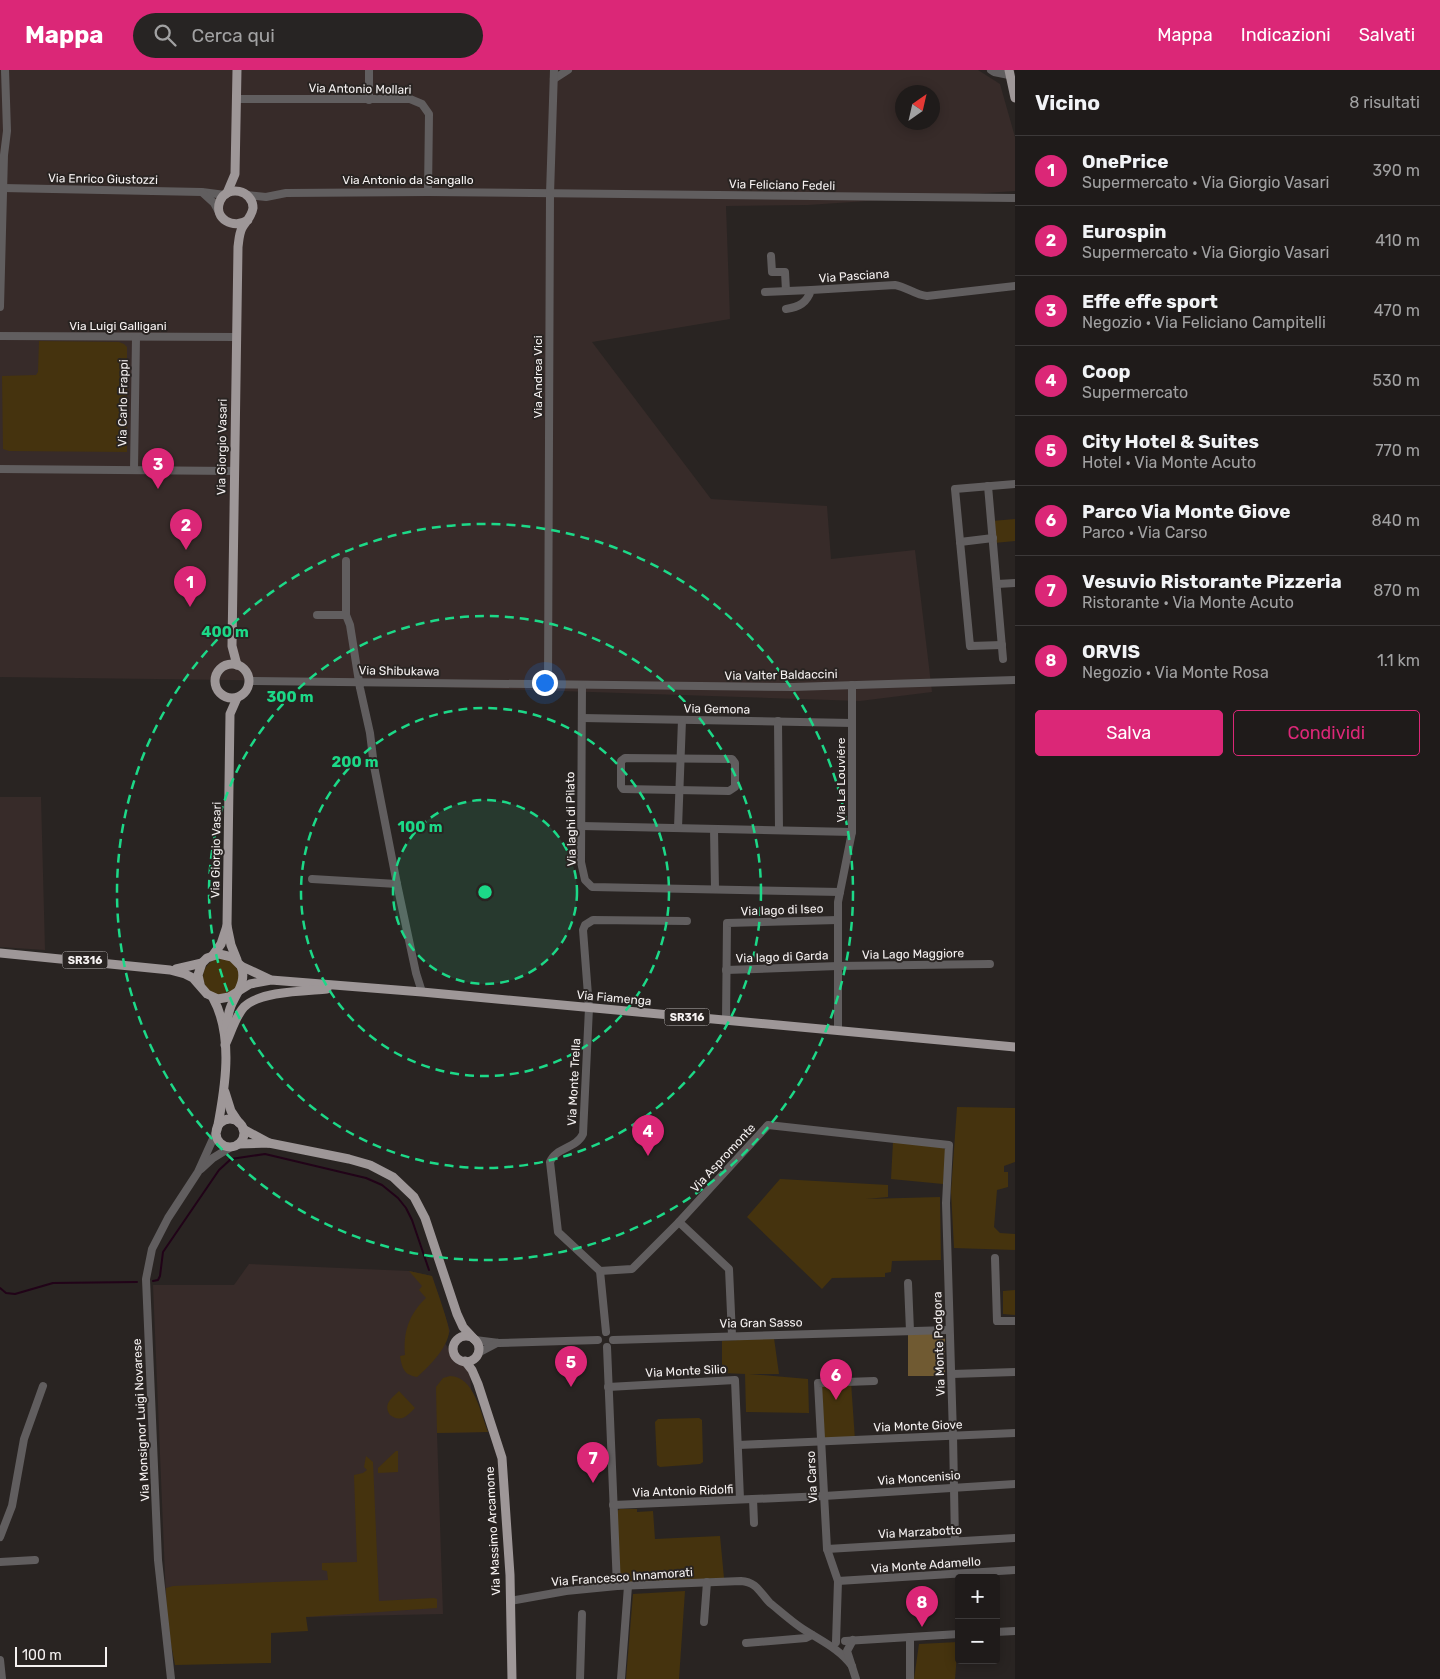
<!DOCTYPE html>
<html lang="it">
<meta charset="utf-8">
<style>
body{margin:0;font-family:Rubik,sans-serif;background:#272423;color:#f1f3f6}
.controls{position:absolute;right:15px;bottom:15px;display:grid;overflow:hidden;border-radius:5px;box-shadow:0 2px 12px #0003}
.controls button{width:45px;height:45px;display:grid;place-items:center;padding:0;border:0;border-bottom:1px solid #3c3939;background:#1f1b1a;color:#f1f3f6;font:25px sans-serif}
.compass{position:absolute;left:895px;top:15px;width:45px;height:45px;border-radius:50%;background:#1f1b1a;box-shadow:0 2px 12px #0003;rotate:34deg}
.scale{position:absolute;left:15px;bottom:12px;width:92px;box-sizing:border-box;padding-left:5px;border:2px solid #f6f2f2;border-top:0;font-size:14px;line-height:18px;white-space:nowrap;color:#f6f2f2;-webkit-text-stroke:4px #292422;paint-order:stroke}
.you{position:absolute;left:544px;top:612px;width:18px;height:18px;margin:-12px;border:4px solid #fff;border-radius:50%;background:#1a73e8;box-shadow:0 0 0 8px #1a73e833}
.badge{display:grid;place-items:center;width:32px;height:32px;border-radius:50%;background:#db2777;color:#fff;font-size:16px;font-weight:700}
.pin{position:absolute;translate:-50% -41px;filter:drop-shadow(0 1px 2px #0008)}
.pin::after{content:'';position:absolute;top:26px;width:18px;height:15px;background:inherit;clip-path:polygon(0 0,100% 0,50% 100%)}
.list{margin:0;padding:0;list-style:none}
h2{display:flex;justify-content:space-between;align-items:center;height:65px;margin:0;padding:0 20px;font-size:21px}
h2 small{font-size:16px;font-weight:400;color:#a1a1a2}
.list li{display:grid;grid-template-columns:32px 1fr auto;gap:15px;align-items:center;box-sizing:border-box;height:70px;padding:0 20px;border-top:1px solid #3c3939}
.list b{display:block;font-size:19px;white-space:nowrap}
.list p{margin:0;font-size:16px;white-space:nowrap;color:#a1a1a2}
.list em{font-size:16px;font-style:normal;color:#a1a1a2}
.actions{display:flex;gap:10px;padding:15px 20px}
.actions a{flex:1;padding:11px 0;border:1px solid #db2777;border-radius:5px;text-align:center;font-size:18px;color:#db2777}
.actions .main{background:#db2777;color:#fff}
.icon{flex:none;width:28px;height:28px;fill:none;stroke:currentColor;stroke-width:2;stroke-linecap:round;stroke-linejoin:round}
.map{position:relative;flex:none;width:1015px;height:1609px;overflow:hidden}
header{display:flex;align-items:center;gap:30px;box-sizing:border-box;height:70px;padding:0 25px;background:#db2777;color:#fff}
header strong{font-size:24px}
nav{display:flex;gap:28px;margin-inline-start:auto;font-size:18px}
.search{width:350px;height:45px;background:#272423;display:flex;align-items:center;gap:12px;box-sizing:border-box;padding:0 18px;border-radius:28px;color:#a1a1a2;font-size:19px}
main{display:flex}
aside{flex:1;background:#1f1b1a}
.map>svg:first-child{display:block}
.built{fill:#372b29;fill-rule:evenodd}
.green{fill:#45330e}
.forest{fill:#705a32}
.lines{fill:none;stroke-linecap:round;stroke-linejoin:round}
.stream{stroke:#210318;stroke-width:2}
.minor{stroke:#615e5f;stroke-width:8}
.major{stroke:#9e9798;stroke-width:9}
.ring{fill:none;stroke:#1cd988;stroke-width:2.5;stroke-dasharray:9 6}
.labels{text-anchor:middle;dominant-baseline:central;stroke-width:4;stroke-linejoin:round;paint-order:stroke}
.shield{fill:#292422;stroke:#b8b4b4;stroke-width:1}
.shield-label{font-size:11px;font-weight:bold;fill:#f6f2f2}
.street-label{font-size:12px;fill:#f6f2f2;stroke:#292422}
.centre{fill:#1cd988;stroke:#292422;stroke-width:2.5}
.ring-label{font-size:15px;text-anchor:middle;font-weight:bold;fill:#1cd988;stroke:#292422;stroke-width:4;stroke-linejoin:round;paint-order:stroke}
</style>
<header>
<strong>Mappa</strong>
<div class="search"><svg class="icon" aria-label="search" viewBox="0 0 24 24"><circle cx="10" cy="10" r="6"/><path d="M15 15l6 6"/></svg>Cerca qui</div>
<nav><a>Mappa</a><a>Indicazioni</a><a>Salvati</a></nav>
</header>
<main>
<div class="map">
<svg width="1015" height="1609" viewBox="0 0 1015 1609">
<rect width="100%" height="100%" fill="#292422"/>
<g class="built">
<path d="M0 0H978L1000 14 1015 67V121L808 135 726 136 730 249 592 272 711 429 827 436 831 489 915 480 932 622 860 631 231 610 0 607ZM902 22H932V52H902Z"/>
<path d="M0 727H41L45 880 0 877Z"/>
<path d="M249 1194 409 1201 432 1206 450 1261 445 1273 453 1287 466 1298 470 1305 471 1319 488 1362 437 1363 443 1544 306 1547 167 1553 153 1215H234Z"/>
</g>
<g class="green">
<path d="M39 271 119 272 124 274 127 277V382L9 381 3 379 2 306 36 305 38 302Z"/>
<path d="M1015 449V471L994 473 992 451Z"/>
<circle cx="221" cy="907" r="18"/>
<path d="M957 1037 1015 1038V1092L1004 1096V1102H1008V1117L997 1120 994 1157 1000 1163 1015 1164V1180L954 1178 951 1122Z"/>
<path d="M893 1072 940 1076 946 1080 943 1114 891 1109Z"/>
<path d="M780 1109 888 1115V1127L866 1129 940 1127 941 1190 892 1191 891 1202 885 1203V1207L832 1208 822 1219 747 1147Z"/>
<path d="M409 1201 432 1206C435 1215 450 1256 449 1262 448 1277 428 1298 417 1307 404 1305 402 1298 400 1286L405 1285C403 1262 409 1244 426 1228L419 1220 422 1216Z"/>
<path d="M1015 1220V1245L1003 1244V1221Z"/>
<path d="M774 1268 779 1304H749L808 1309 809 1343 746 1342 745 1304 722 1303V1271Z"/>
<path d="M450 1306C474 1306 481 1344 488 1362L437 1363 436 1317 443 1308Z"/>
<path d="M851 1312 855 1370 821 1371 818 1313Z"/>
<path d="M399 1321 415 1338C407 1346 401 1353 390 1345 383 1334 391 1329 399 1321Z"/>
<path d="M699 1348 702 1350 703 1392 700 1394 660 1397 657 1395 655 1352 658 1349Z"/>
<path d="M396 1381H398V1402L378 1403V1398Z"/>
<path d="M366 1386 373 1392 379 1531 434 1528 437 1529V1538L306 1547 308 1561 271 1563V1593L175 1595 167 1553 166 1518 173 1516 328 1510 327 1501 322 1500V1493L357 1492 354 1405 363 1403 367 1400 364 1397Z"/>
<path d="M620 1439H637V1442L653 1441 655 1469 720 1466 724 1508 622 1513 620 1511 617 1441Z"/>
<path d="M685 1521 679 1609H626L633 1524Z"/>
<path d="M958 1572 955 1609H914L919 1574Z"/>
</g>
<path class="forest" d="M938 1263 945 1269V1306H908V1264Z"/>
<g class="lines">
<g class="stream">
<path d="M153 1211 158 1210 160 1206 163 1182 219 1100 231 1089 265 1084 366 1108 382 1115 398 1128 406 1138 412 1150 429 1200"/>
<path d="M0 1218 6 1223 15 1224 53 1213 137 1212"/>
</g>
<g class="minor">
<path d="M991 0 994 2 1009 5"/>
<path d="M554 9 568 0"/>
<path d="M237 29H410L422 34 429 44 428 122"/>
<path d="M369 30V0"/>
<path d="M3 118 202 122 225 125"/>
<path d="M203 123 214 133 219 142"/>
<path d="M247 125 266 127 286 123 428 122 1015 128"/>
<path d="M771 186 772 202H785L786 221"/>
<path d="M765 222 811 220"/>
<path d="M0 237 4 85 7 61 5 0"/>
<path d="M786 239C799 237 807 233 811 220L895 215C907 217 915 225 927 226L1015 216"/>
<path d="M0 266 236 267"/>
<path d="M0 399 234 401"/>
<path d="M134 399 136 267"/>
<path d="M988 416 1003 589"/>
<path d="M960 472 993 468"/>
<path d="M346 491V545L350 555 360 618 370 663 374 696 397 814 416 903 422 922"/>
<path d="M997 514 1015 513"/>
<path d="M317 545H346"/>
<path d="M1002 575 970 576 955 419 1015 414"/>
<path d="M249 611 793 617 1015 610"/>
<path d="M548 614 550 124 554 0"/>
<path d="M582 615 581 792 585 810 592 817 840 822"/>
<path d="M582 648 852 653"/>
<path d="M778 651 779 760"/>
<path d="M625 688 732 689 735 693V717L729 721 623 719 621 716V691Z"/>
<path d="M582 756 852 762"/>
<path d="M678 758 682 650"/>
<path d="M714 759 715 819"/>
<path d="M312 809 397 814"/>
<path d="M726 900 838 896 990 894"/>
<path d="M726 951 727 853 838 850"/>
<path d="M838 960V832L852 762V615"/>
<path d="M201 1099 213 1088 231 1077"/>
<path d="M679 1152 729 1199 732 1265"/>
<path d="M995 1188 997 1251H1015"/>
<path d="M600 1201 632 1199 679 1152 768 1055 949 1075 946 1133 953 1365 955 1471"/>
<path d="M908 1213 910 1261"/>
<path d="M606 1262 600 1201 558 1162 550 1092C556 1077 576 1079 583 1064L589 938 583 860 585 855 593 850 687 851"/>
<path d="M475 1270 499 1273 598 1270"/>
<path d="M613 1270 949 1260"/>
<path d="M607 1277 617 1516"/>
<path d="M478 1283 497 1273"/>
<path d="M952 1304 1015 1302"/>
<path d="M608 1317 735 1310 740 1429"/>
<path d="M738 1375 1015 1363"/>
<path d="M753 1429 754 1453"/>
<path d="M613 1435 824 1426 1015 1414"/>
<path d="M0 1467 12 1436 24 1369 43 1316"/>
<path d="M827 1479 1015 1468"/>
<path d="M0 1492 35 1490"/>
<path d="M838 1511 1015 1500"/>
<path d="M510 1531 566 1521 617 1516 741 1511C757 1512 760 1523 770 1533 780 1541 790 1550 800 1557 819 1570 839 1578 852 1596"/>
<path d="M704 1552 707 1512"/>
<path d="M996 1562 1015 1561"/>
<path d="M910 1567V1609"/>
<path d="M853 1570 847 1581 856 1609"/>
<path d="M845 1571 959 1564"/>
<path d="M836 1572 838 1511 827 1479 818 1313 874 1311"/>
<path d="M746 1573 806 1568 812 1565"/>
<path d="M0 1590 2 1609"/>
<path d="M171 1609 158 1490 146 1209 152 1179 168 1148 198 1102 217 1060"/>
<path d="M580 1609 582 1544"/>
<path d="M621 1609 628 1516"/>
</g>
<g class="major">
<path d="M1009 0 1015 28"/>
<path d="M227 123 235 104 237 0"/>
<circle cx="232" cy="611" r="17"/>
<path d="M237 595 232 576 238 177C239 170 239 164 242 158 246 151 252 146 253 138 253 120 227 114 220 131 213 149 234 160 248 150"/>
<path d="M237 628 230 644 227 856 231 875 237 890"/>
<path d="M0 883 170 900 185 904 193 908 207 924 218 929 229 927 250 914 271 910 422 922 1015 977"/>
<path d="M213 885 221 874 227 856"/>
<path d="M176 899 202 893"/>
<path d="M200 914 198 905 202 893 207 888 219 884 232 887 241 896 269 909"/>
<path d="M213 928C234 966 225 1019 217 1060"/>
<path d="M226 959C227 952 228 943 231 936 237 922 247 911 241 896"/>
<path d="M225 975C231 963 235 947 244 937 260 921 305 921 327 919"/>
<path d="M225 1022 231 1041 239 1053"/>
<circle cx="230" cy="1063" r="14"/>
<path d="M243 1059 269 1073"/>
<path d="M239 1074 269 1073 349 1089 370 1095 393 1107 414 1127 425 1148 457 1244 463 1257 475 1270"/>
<circle cx="466" cy="1279" r="13"/>
<path d="M465 1291 472 1300 478 1314 502 1388 510 1505 512 1609"/>
</g>
</g>
<circle cx="485" cy="822" r="92" fill="#1cd988" fill-opacity=".12"/>
<g class="ring">
<circle cx="485" cy="822" r="92"/>
<circle cx="485" cy="822" r="184"/>
<circle cx="485" cy="822" r="276"/>
<circle cx="485" cy="822" r="368"/>
</g>
<g class="labels">
<g class="shield">
<rect x="62.5" y="881.5" width="45" height="17" rx="4"/>
<rect x="664.5" y="938.5" width="45" height="17" rx="4"/>
</g>
<g class="shield-label">
<text x="85" y="890">SR316</text>
<text x="687" y="947">SR316</text>
</g>
<g class="street-label">
<text transform="translate(360 19) rotate(1)">Via Antonio Mollari</text>
<text transform="translate(103 109) rotate(1)">Via Enrico Giustozzi</text>
<text x="408" y="110">Via Antonio da Sangallo</text>
<text transform="translate(782 115) rotate(1)">Via Feliciano Fedeli</text>
<text transform="translate(854 206) rotate(-4)">Via Pasciana</text>
<text x="118" y="256">Via Luigi Galligani</text>
<text transform="translate(538 307) rotate(-90)">Via Andrea Vici</text>
<text transform="translate(123 333) rotate(-89)">Via Carlo Frappi</text>
<text transform="translate(222 377) rotate(-89)">Via Giorgio Vasari</text>
<text transform="translate(399 601) rotate(1)">Via Shibukawa</text>
<text transform="translate(781 605) rotate(-1)">Via Valter Baldaccini</text>
<text transform="translate(717 639) rotate(1)">Via Gemona</text>
<text transform="translate(841 710) rotate(-90)">Via La Louviére</text>
<text transform="translate(571 749) rotate(-91)">Via laghi di Pilato</text>
<text transform="translate(216 780) rotate(-89)">Via Giorgio Vasari</text>
<text transform="translate(782 840) rotate(-2)">Via lago di Iseo</text>
<text transform="translate(913 884) rotate(-1)">Via Lago Maggiore</text>
<text transform="translate(782 887) rotate(-2)">Via lago di Garda</text>
<text transform="translate(614 928) rotate(5)">Via Fiamenga</text>
<text transform="translate(574 1012) rotate(-87)">Via Monte Trella</text>
<text transform="translate(723 1088) rotate(-47)">Via Aspromonte</text>
<text transform="translate(761 1253) rotate(-1)">Via Gran Sasso</text>
<text transform="translate(939 1274) rotate(-92)">Via Monte Podgora</text>
<text transform="translate(686 1301) rotate(-3)">Via Monte Silio</text>
<text transform="translate(141 1350) rotate(-93)">Via Monsignor Luigi Novarese</text>
<text transform="translate(918 1356) rotate(-2)">Via Monte Giove</text>
<text transform="translate(812 1407) rotate(-93)">Via Carso</text>
<text transform="translate(919 1408) rotate(-4)">Via Moncenisio</text>
<text transform="translate(683 1421) rotate(-2)">Via Antonio Ridolfi</text>
<text transform="translate(493 1461) rotate(-93)">Via Massimo Arcamone</text>
<text transform="translate(920 1462) rotate(-3)">Via Marzabotto</text>
<text transform="translate(926 1495) rotate(-4)">Via Monte Adamello</text>
<text transform="translate(622 1507) rotate(-4)">Via Francesco Innamorati</text>
</g>
</g>
<circle cx="485" cy="822" r="8" class="centre"/>
<g class="ring-label">
<text x="225" y="567">400 m</text>
<text x="290" y="632">300 m</text>
<text x="355" y="697">200 m</text>
<text x="420" y="762">100 m</text>
</g>
</svg>
<div class="controls">
<button>+</button>
<button>−</button>
</div>
<svg class="compass" viewBox="-18 -18 36 36"><path d="M0-13l5 13h-10z" fill="#e53935"/><path d="M0 13l5-13h-10z" fill="#a1a1a2"/></svg>
<div class="scale">100 m</div>
<div class="you"></div>
<div class="pin badge" style="left:190px;top:537px">1</div>
<div class="pin badge" style="left:186px;top:480px">2</div>
<div class="pin badge" style="left:158px;top:419px">3</div>
<div class="pin badge" style="left:648px;top:1086px">4</div>
<div class="pin badge" style="left:571px;top:1317px">5</div>
<div class="pin badge" style="left:836px;top:1330px">6</div>
<div class="pin badge" style="left:593px;top:1413px">7</div>
<div class="pin badge" style="left:922px;top:1557px">8</div>
</div>
<aside>
<h2>Vicino<small>8 risultati</small></h2>
<ul class="list">
<li><span class="badge">1</span><div><b>OnePrice</b><p>Supermercato · Via Giorgio Vasari</p></div><em>390 m</em></li>
<li><span class="badge">2</span><div><b>Eurospin</b><p>Supermercato · Via Giorgio Vasari</p></div><em>410 m</em></li>
<li><span class="badge">3</span><div><b>Effe effe sport</b><p>Negozio · Via Feliciano Campitelli</p></div><em>470 m</em></li>
<li><span class="badge">4</span><div><b>Coop</b><p>Supermercato</p></div><em>530 m</em></li>
<li><span class="badge">5</span><div><b>City Hotel &amp; Suites</b><p>Hotel · Via Monte Acuto</p></div><em>770 m</em></li>
<li><span class="badge">6</span><div><b>Parco Via Monte Giove</b><p>Parco · Via Carso</p></div><em>840 m</em></li>
<li><span class="badge">7</span><div><b>Vesuvio Ristorante Pizzeria</b><p>Ristorante · Via Monte Acuto</p></div><em>870 m</em></li>
<li><span class="badge">8</span><div><b>ORVIS</b><p>Negozio · Via Monte Rosa</p></div><em>1.1 km</em></li>
</ul>
<div class="actions"><a class="main">Salva</a><a>Condividi</a></div>
</aside>
</main>
